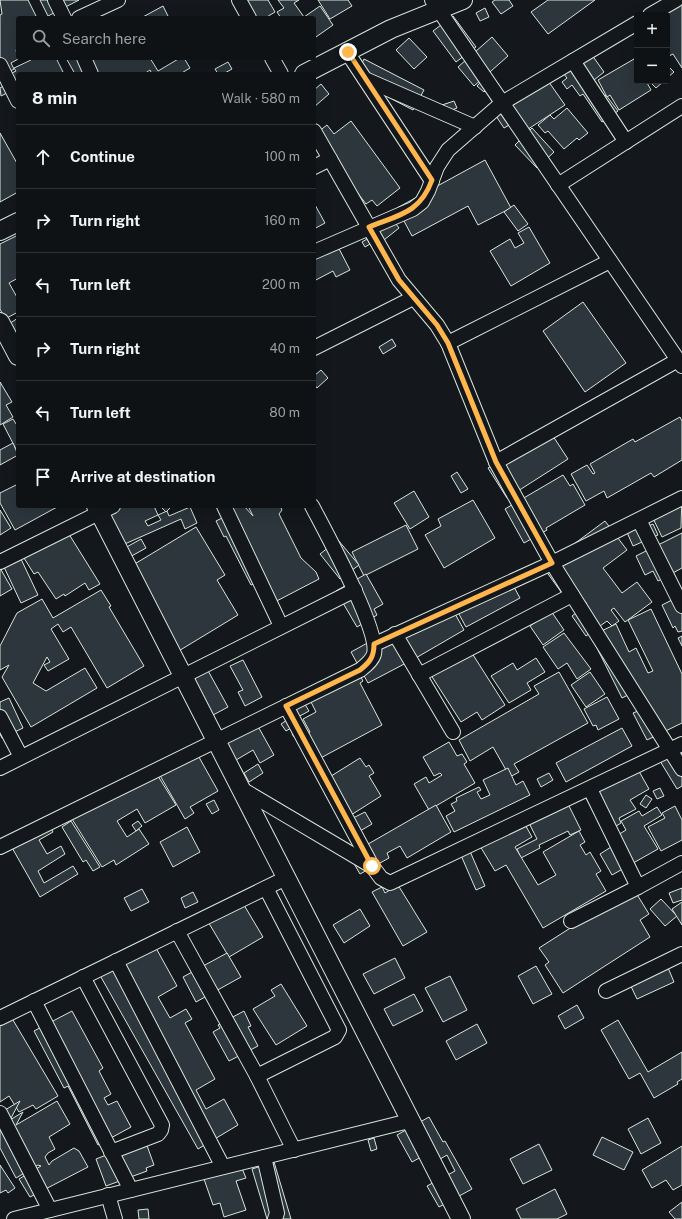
<!DOCTYPE html>
<meta charset="utf-8">
<style>
body{margin:0;font-family:"Public Sans",sans-serif;background:#1d2022;color:#f1f3f6}
.controls{position:absolute;right:12px;top:12px;display:grid;overflow:hidden;border-radius:4px;box-shadow:0 4px 16px #0002}
.controls button{width:36px;height:36px;display:grid;place-items:center;padding:0;border:0;border-bottom:1px solid #2f3234;background:#0f1215;color:#f1f3f6;font:20px sans-serif}
.stop{position:absolute;width:12px;height:12px;margin:-9px;border:3px solid #ffb74d;border-radius:50%;background:#fff}
.stop.end{background:#ffb74d;border-color:#fff;box-shadow:0 1px 4px #0008}
.list{margin:0;padding:0;list-style:none}
h2{display:flex;justify-content:space-between;align-items:center;height:52px;margin:0;padding:0 16px;font-size:17px}
h2 small{font-size:13px;font-weight:400;color:#9b9ea0}
.list li{display:grid;grid-template-columns:26px 1fr auto;gap:12px;align-items:center;box-sizing:border-box;height:64px;padding:0 16px;border-top:1px solid #2f3234}
.list b{display:block;font-size:15px;white-space:nowrap}
.list em{font-size:13px;font-style:normal;color:#9b9ea0}
.icon{flex:none;width:22px;height:22px;fill:none;stroke:currentColor;stroke-width:2;stroke-linecap:round;stroke-linejoin:round}
.map{position:relative;flex:none;width:682px;height:1219px;overflow:hidden}
.search{position:absolute;background:#0f1215;box-shadow:0 4px 16px #0002;left:16px;top:16px;width:300px;height:44px;display:flex;align-items:center;gap:10px;box-sizing:border-box;padding:0 14px;border-radius:4px;color:#9b9ea0;font-size:15px}
.panel{position:absolute;background:#0f1215;box-shadow:0 4px 16px #0002;left:16px;top:72px;width:300px;height:436px;border-radius:4px}
.map>svg:first-child{display:block}
.building{fill:#2c363c;stroke:#d8e6dc}
.lines{fill:none;stroke-linecap:round;stroke-linejoin:round}
.minor-casing{stroke:#d8e6dc;stroke-width:16}
.major-casing{stroke:#d8e6dc;stroke-width:20}
.minor{stroke:#14181c;stroke-width:14}
.major{stroke:#14181c;stroke-width:18}
.route{stroke:#ffb74d;stroke-width:5}
</style>
<div class="map">
<svg width="682" height="1219" viewBox="0 0 682 1219">
<rect width="100%" height="100%" fill="#14181c"/>
<g class="building">
<path d="M0 0H28L37 18H18V49L16 50 18 58H20L11 63 14 69 0 77V15L2 14Z"/>
<path d="M40 0H79L48 16Z"/>
<path d="M238 0H268L275 12 265 18H246Z"/>
<path d="M278 0H299L294 3 304 17 320 6 333 25 316 37 314 34V18H281L277 12 284 8Z"/>
<path d="M318 0H348L352 6 330 19Z"/>
<path d="M495 0H509L513 6 501 14 492 2Z"/>
<path d="M548 0H595L548 34 531 12Z"/>
<path d="M664 0H682V68L673 54 667 57V15H639Z"/>
<path d="M163 6 169 18H141Z"/>
<path d="M485 8 489 17 480 21 476 13Z"/>
<path d="M453 16 476 47 456 62 433 31Z"/>
<path d="M492 37 508 56 474 86 458 67Z"/>
<path d="M409 38 427 57 414 69 396 50Z"/>
<path d="M587 48 604 72 594 80 599 87 594 90 601 99 606 95 618 111 602 122 583 94 580 96 572 85 567 89 562 82 567 78 559 68Z"/>
<path d="M30 58H56L64 74H18V94L15 89 1 96 0 88 5 85 2 78 16 71 14 68 31 60Z"/>
<path d="M66 58H150L158 71 180 58H184L190 68 180 74H152L150 70 144 74H75Z"/>
<path d="M364 59 424 90 413 110 359 82 357 73Z"/>
<path d="M634 59 637 64V81H646L651 90 619 110 610 95 607 97 598 80Z"/>
<path d="M228 62 232 69 223 74H218L215 69Z"/>
<path d="M667 65 674 72 667 78Z"/>
<path d="M487 75 494 82 484 92 477 86Z"/>
<path d="M544 75 565 105 519 135 511 124 504 128 494 113Z"/>
<path d="M649 81H664L656 88Z"/>
<path d="M321 84 329 94 314 107V90Z"/>
<path d="M454 101 457 108 442 114 439 106Z"/>
<path d="M567 108 588 133 579 140 577 138 564 149 548 131 545 133 538 125 550 115 554 119Z"/>
<path d="M351 121 400 188 377 206 372 200 366 204 314 135 327 125 334 134Z"/>
<path d="M532 128 554 152 537 168 515 145Z"/>
<path d="M0 133 18 165V192L0 202Z"/>
<path d="M485 160 511 208 478 225 468 206 412 236 397 208Z"/>
<path d="M314 203 325 223 314 229Z"/>
<path d="M514 205 528 224 518 231 504 212Z"/>
<path d="M388 213 399 228 384 240 373 225Z"/>
<path d="M529 227 550 263 511 286 490 251 510 239 515 248 524 243 518 233Z"/>
<path d="M18 235V278L9 283 18 299V312L5 319 0 309V244Z"/>
<path d="M333 237 350 270 336 277 333 271 314 281V247Z"/>
<path d="M367 239 370 244 365 247 362 242Z"/>
<path d="M583 302 626 363 585 392 543 331Z"/>
<path d="M18 318V352L1 329Z"/>
<path d="M392 339 396 346 383 354 379 347Z"/>
<path d="M321 370 328 378 317 388 314 384V376Z"/>
<path d="M0 382 12 402 6 405 13 417 0 425Z"/>
<path d="M680 417 682 421V460L654 477 651 473 607 498 604 491 586 501 571 474 587 465 593 474 595 473 590 464 633 439 635 442Z"/>
<path d="M13 419 18 427V453L3 424Z"/>
<path d="M549 430 568 459 507 498 488 468Z"/>
<path d="M13 443 18 455 0 465V450Z"/>
<path d="M457 472 468 489 461 493 451 476Z"/>
<path d="M563 475 570 486 573 484 585 505 546 528 547 530 524 543 505 509Z"/>
<path d="M18 484V506H59L15 530 0 503V493Z"/>
<path d="M414 491 429 517 410 529 394 503Z"/>
<path d="M682 493 681 528 662 537 649 510Z"/>
<path d="M473 500 495 538 444 568 425 535 441 526 438 519Z"/>
<path d="M124 506H154L158 515 145 521 148 526 161 520 158 515 167 511 169 516 190 507 197 523 185 529 181 519 118 547 104 515Z"/>
<path d="M160 506H172L166 512Z"/>
<path d="M216 506H244L253 516 248 506H280L282 510 279 514 301 558 316 572 319 579 267 606 256 583 251 585 226 536 224 537 216 521 222 518Z"/>
<path d="M0 510 11 528 0 535Z"/>
<path d="M605 521 627 550 603 568 622 593 637 582 652 602 625 622 614 608 611 610 619 621 612 626 607 621 586 636 572 616 587 604 583 599 572 607 543 567Z"/>
<path d="M622 521 646 527 653 524 658 535 633 546Z"/>
<path d="M406 525 418 549 364 576 352 552Z"/>
<path d="M196 527 225 575 217 580 238 615 177 652 123 571Z"/>
<path d="M67 531 100 584 89 590 85 583 65 596 64 594 56 599 38 572 34 574 24 558Z"/>
<path d="M682 533V568L658 581 653 571 645 575 636 556Z"/>
<path d="M141 539 146 548 128 558 123 549Z"/>
<path d="M338 540 359 565 340 579 320 554Z"/>
<path d="M21 559 38 595 21 603 4 567Z"/>
<path d="M0 568 12 589 0 596Z"/>
<path d="M366 574 383 604 374 609 377 615 357 627 336 591Z"/>
<path d="M508 576 520 598 466 627 454 605Z"/>
<path d="M101 590 111 606 109 607 144 666 107 688 71 627 63 632 58 624 51 629 69 659 48 671 44 665 50 662 47 657 33 683 46 691 85 668 97 688 31 727 2 677 9 665 0 670V646L17 613 42 599 53 618Z"/>
<path d="M682 595V631L678 632 675 626 673 628 662 605Z"/>
<path d="M449 603 464 630 414 659 399 632Z"/>
<path d="M651 609 682 674V723L647 740 633 713 638 711 630 694 622 698 591 636 616 624 629 652 636 648 648 673 653 671 628 620Z"/>
<path d="M551 611 564 630 543 645 530 626Z"/>
<path d="M391 630 408 662 368 683 351 652Z"/>
<path d="M564 633 591 669 577 679 567 663 558 669 543 647Z"/>
<path d="M682 636V646L678 638Z"/>
<path d="M468 647 505 705 482 720 477 712 461 722 429 672Z"/>
<path d="M536 658 545 672 527 683 531 690 509 703 491 676 513 663 517 670Z"/>
<path d="M243 660 262 697 245 706 238 692 243 690 230 666Z"/>
<path d="M206 667 228 707 200 722 178 683Z"/>
<path d="M357 670 363 681 360 683 382 725 315 761 302 737 310 732 303 719 316 712 308 696Z"/>
<path d="M559 672 588 723 514 764 519 772 510 777 493 747 470 761 459 740 539 694 534 686Z"/>
<path d="M590 672 605 694 586 707 571 685Z"/>
<path d="M607 697 619 719 598 730 596 725 593 726 584 709Z"/>
<path d="M9 698 23 728 2 738 0 734V702Z"/>
<path d="M303 701 309 711 298 717 306 730 294 737 292 734 299 730 296 725 286 731 281 724 287 720 283 713Z"/>
<path d="M255 721 274 755 260 763 253 750 236 760 243 772 231 778 212 745Z"/>
<path d="M622 728 632 746 566 782 556 763Z"/>
<path d="M682 741V786L677 789 657 756Z"/>
<path d="M449 742 457 756 462 754 467 762 464 764 475 783 429 810 414 784 426 777 429 783 442 775 440 773 434 776 423 757Z"/>
<path d="M195 750 218 791 190 807 194 813 185 819 158 772Z"/>
<path d="M360 758 366 767 369 765 374 773 369 776 381 796 351 815 328 778Z"/>
<path d="M258 764 263 773 249 782 244 773Z"/>
<path d="M636 766 649 789 630 800 636 809 619 818 621 823 605 833 584 794Z"/>
<path d="M153 768 176 805 145 823 137 809 117 821 127 837 139 829 149 844 116 865 114 860 102 867 72 819Z"/>
<path d="M508 768 516 785 523 781 530 795 454 832 446 816 455 811 451 804 457 801 456 798 479 787 481 790 477 792 481 799 490 795 483 780Z"/>
<path d="M549 773 553 780 541 787 537 779Z"/>
<path d="M660 788 664 796 657 799 653 791Z"/>
<path d="M646 795 652 799 646 808 640 804Z"/>
<path d="M565 798 581 830 570 835 568 831 539 845 540 848 521 858 517 849 537 839 526 817Z"/>
<path d="M214 800 219 810 212 814 206 804Z"/>
<path d="M436 805 451 832 407 858 400 846 387 853 389 858 360 874 349 855Z"/>
<path d="M675 806 682 820V840L661 851 648 827 665 818 662 813Z"/>
<path d="M657 807 662 815 644 826 658 849 612 875 600 854 611 847 608 841 626 830 621 821 639 811 642 816Z"/>
<path d="M365 812 372 824 360 831 353 818Z"/>
<path d="M71 821 100 867 93 871 86 860 83 862 62 827Z"/>
<path d="M138 821 142 826 136 831 132 825Z"/>
<path d="M523 821 532 837 515 847 538 885 556 875 543 852 579 831 585 842 580 845 586 855 590 852 601 871 596 874 606 891 543 928 506 865 495 871 480 846Z"/>
<path d="M49 824 53 832 39 840 47 854 61 846 65 854 38 871 44 883 73 866 78 874 40 897 11 846Z"/>
<path d="M187 827 200 852 173 867 160 842Z"/>
<path d="M469 849 485 886 476 890 460 853Z"/>
<path d="M398 885 427 932 403 946 372 892 382 887 385 893Z"/>
<path d="M633 888 649 914 640 920 650 937 563 993 545 965 549 962 539 948Z"/>
<path d="M682 888V900L673 903 669 893Z"/>
<path d="M142 889 149 902 131 911 124 898Z"/>
<path d="M193 892 198 902 185 908 181 898Z"/>
<path d="M661 899 677 916 665 926 650 909Z"/>
<path d="M241 900 263 937 229 957 207 920Z"/>
<path d="M682 902V925L672 909Z"/>
<path d="M360 909 370 926 344 943 333 925Z"/>
<path d="M151 939 177 986 158 997 170 1018 186 1009 192 1019 185 1023 215 1079 196 1090 206 1109 224 1099 238 1125 198 1149 97 970Z"/>
<path d="M227 953 241 977 196 1002 183 977Z"/>
<path d="M395 958 405 978 374 994 363 974Z"/>
<path d="M666 963 674 982 637 999 628 980Z"/>
<path d="M536 966 552 994 533 1004 518 976Z"/>
<path d="M450 976 467 1010 443 1022 425 988Z"/>
<path d="M281 984 307 1026 276 1045 253 1009 275 996 271 990Z"/>
<path d="M414 994 423 1011 393 1026 384 1009Z"/>
<path d="M577 1005 584 1018 565 1029 558 1016Z"/>
<path d="M72 1011 103 1068 99 1071 111 1094 104 1098 108 1105 117 1101 131 1127 98 1145 68 1086 64 1088 34 1031Z"/>
<path d="M244 1011 251 1026 248 1027 258 1046 229 1061 213 1032 220 1028 218 1025Z"/>
<path d="M10 1015 58 1096 36 1109 33 1105 19 1112 9 1096 0 1102V1021Z"/>
<path d="M618 1020 648 1072 682 1052V1079L677 1082 678 1084 654 1098 640 1073 629 1079 601 1030Z"/>
<path d="M477 1024 487 1043 456 1060 446 1041Z"/>
<path d="M20 1101 10 1120 23 1112 16 1125 57 1101 70 1124 49 1137 55 1149 48 1153 45 1157 49 1165 52 1161 74 1148 79 1151 88 1167 30 1197 19 1179 41 1166 38 1165 16 1178 0 1148V1113Z"/>
<path d="M429 1117 443 1142 445 1141 472 1189 439 1207 427 1186 455 1171 447 1155 435 1162 430 1152 412 1162 397 1135Z"/>
<path d="M648 1118 661 1143 641 1154 628 1129Z"/>
<path d="M602 1137 633 1152 624 1170 593 1155Z"/>
<path d="M374 1138 377 1149 371 1151 368 1140Z"/>
<path d="M145 1140 154 1165 146 1168 147 1171 106 1186 96 1159Z"/>
<path d="M539 1144 552 1170 523 1184 510 1159Z"/>
<path d="M682 1146V1185L673 1190 666 1180 652 1188 642 1170Z"/>
<path d="M274 1162 291 1219H267L252 1169Z"/>
<path d="M0 1165 15 1188 8 1193 6 1190 0 1193Z"/>
<path d="M241 1166 246 1178 236 1181 246 1210 224 1217 220 1203 213 1205 204 1179Z"/>
<path d="M555 1189 567 1214 557 1219H521L516 1209Z"/>
<path d="M682 1202V1219H675L669 1212Z"/>
<path d="M148 1209 149 1219H139L138 1210Z"/>
</g>
<g class="lines">
<defs>
<g id="minor">
<path d="M55 0 64 18"/>
<path d="M239 0 249 18"/>
<path d="M432 0 682 366"/>
<path d="M650 15 676 0"/>
<path d="M79 18 118 0"/>
<path d="M347 52 432 181"/>
<path d="M84 58 91 74"/>
<path d="M272 58 281 74"/>
<path d="M573 61 626 142"/>
<path d="M0 65 18 101"/>
<path d="M365 79 475 127"/>
<path d="M314 131 399 280 437 325 448 343 496 462 552 563 682 769"/>
<path d="M314 167 330 159"/>
<path d="M558 185 682 106"/>
<path d="M314 252 413 209 422 202 428 191 437 167 448 150 502 103 637 23"/>
<path d="M448 343 610 261"/>
<path d="M314 348 413 298"/>
<path d="M496 462 678 360"/>
<path d="M224 506 281 626"/>
<path d="M639 520 682 606"/>
<path d="M0 562 113 506"/>
<path d="M395 634 453 732"/>
<path d="M375 644 552 563 682 498"/>
<path d="M419 675 572 595"/>
<path d="M286 706 372 866 381 878 390 883 682 744"/>
<path d="M0 717 21 757"/>
<path d="M0 768 355 590"/>
<path d="M240 788 370 865"/>
<path d="M590 789 638 887 682 863"/>
<path d="M0 847 360 670C365 666 372 661 374 654 380 631 325 531 312 506"/>
<path d="M571 921 638 887"/>
<path d="M177 931 257 1076 294 1150"/>
<path d="M116 961 223 1167"/>
<path d="M83 977 162 1125 161 1130 158 1134 111 1152"/>
<path d="M606 991 682 954"/>
<path d="M34 1001 131 1190"/>
<path d="M0 1018 286 878"/>
<path d="M257 1076 335 1037 339 1030 266 888"/>
<path d="M0 1113 50 1210"/>
<path d="M264 1157 277 1213 275 1219"/>
<path d="M108 1195 115 1219"/>
<path d="M14 1219 409 1121"/>
</g>
<g id="major">
<path d="M304 74 391 29 463 0"/>
<path d="M0 231 18 222"/>
<path d="M0 322 18 356"/>
<path d="M96 506 461 1219"/>
</g>
</defs>
<use href="#minor" class="minor-casing"/>
<use href="#major" class="major-casing"/>
<use href="#minor" class="minor"/>
<use href="#major" class="major"/>
</g>
<g class="lines">
<path class="route" d="M348 52 432 180C420 213 399 215 369 227L399 280 437 325 448 343 496 462 552 563 374 644C374 657 370 662 360 670L286 706 372 866"/>
</g>
</svg>
<div class="controls">
<button>+</button>
<button>−</button>
</div>
<div class="stop" style="left:372px;top:866px"></div>
<div class="stop end" style="left:348px;top:52px"></div>
<div class="search"><svg class="icon" aria-label="search" viewBox="0 0 24 24"><circle cx="10" cy="10" r="6"/><path d="M15 15l6 6"/></svg>Search here</div>
<section class="panel">
<h2>8 min<small>Walk · 580 m</small></h2>
<ul class="list">
<li><svg class="icon" aria-label="ahead" viewBox="0 0 24 24"><path d="M12 20V5M6 11l6-6 6 6"/></svg><div><b>Continue</b></div><em>100 m</em></li>
<li><svg class="icon" aria-label="right" viewBox="0 0 24 24"><path d="M7 20v-9h11M14 6l5 5-5 5"/></svg><div><b>Turn right</b></div><em>160 m</em></li>
<li><svg class="icon" aria-label="left" viewBox="0 0 24 24"><path d="M17 20v-9H6M10 6l-5 5 5 5"/></svg><div><b>Turn left</b></div><em>200 m</em></li>
<li><svg class="icon" aria-label="right" viewBox="0 0 24 24"><path d="M7 20v-9h11M14 6l5 5-5 5"/></svg><div><b>Turn right</b></div><em>40 m</em></li>
<li><svg class="icon" aria-label="left" viewBox="0 0 24 24"><path d="M17 20v-9H6M10 6l-5 5 5 5"/></svg><div><b>Turn left</b></div><em>80 m</em></li>
<li><svg class="icon" aria-label="arrive" viewBox="0 0 24 24"><path d="M6 21V4h12l-3 4 3 4H6"/></svg><div><b>Arrive at destination</b></div></li>
</ul>
</section>
</div>
